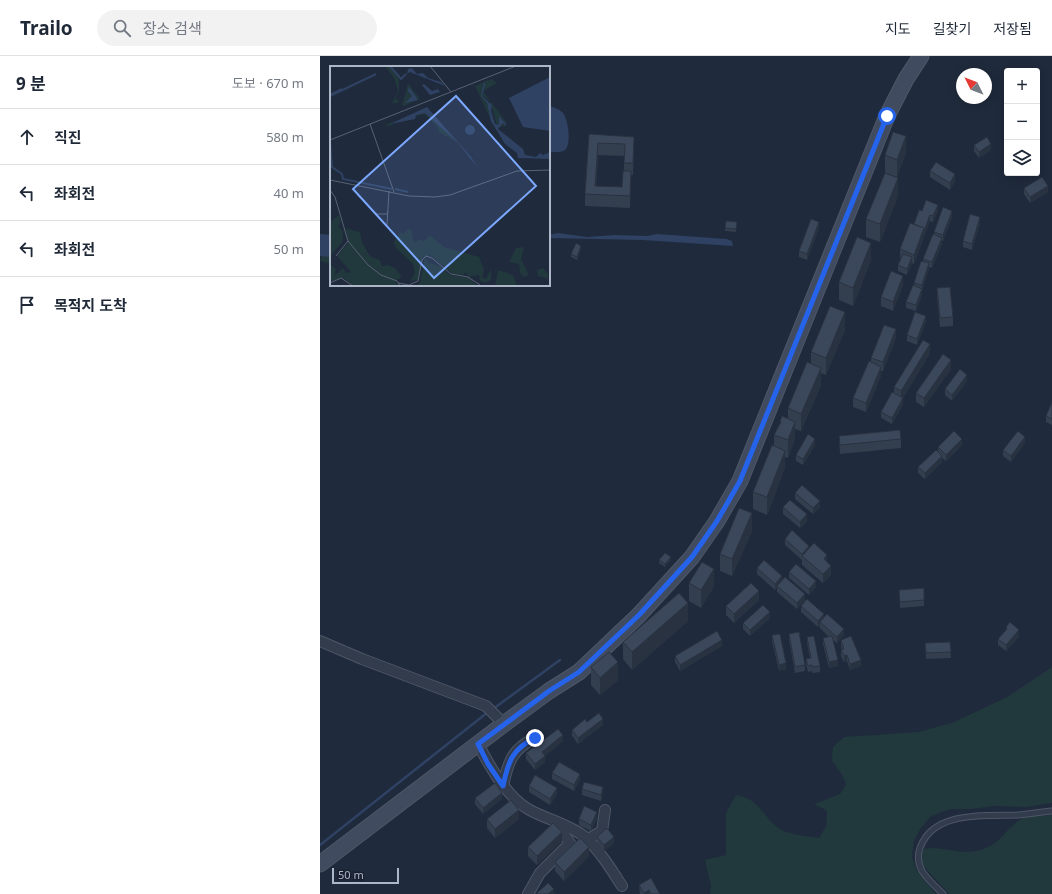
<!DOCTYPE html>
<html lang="ko">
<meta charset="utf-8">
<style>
body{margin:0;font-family:"Noto Sans","Noto Sans KR",sans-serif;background:#f2f2f3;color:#1f2937}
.controls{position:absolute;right:12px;top:12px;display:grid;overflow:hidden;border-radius:4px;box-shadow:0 2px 10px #0003}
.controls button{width:36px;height:36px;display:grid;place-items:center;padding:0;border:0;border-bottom:1px solid #e0e1e3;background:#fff;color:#1f2937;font:20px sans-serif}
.compass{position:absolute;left:636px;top:12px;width:36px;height:36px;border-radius:50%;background:#fff;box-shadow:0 2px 10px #0003;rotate:312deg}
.scale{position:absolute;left:12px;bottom:10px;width:67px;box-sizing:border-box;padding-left:4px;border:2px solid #aeb7c8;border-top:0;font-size:11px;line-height:14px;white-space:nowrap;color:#aeb7c8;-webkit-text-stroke:3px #192130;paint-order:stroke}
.stop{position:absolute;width:12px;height:12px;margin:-9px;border:3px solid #2563eb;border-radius:50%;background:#fff}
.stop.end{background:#2563eb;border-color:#fff;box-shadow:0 1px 4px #0008}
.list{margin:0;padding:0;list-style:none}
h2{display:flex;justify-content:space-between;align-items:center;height:52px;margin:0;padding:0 16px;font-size:17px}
h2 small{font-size:13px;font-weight:400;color:#747a83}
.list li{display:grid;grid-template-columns:26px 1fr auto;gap:12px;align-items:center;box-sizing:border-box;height:56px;padding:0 16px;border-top:1px solid #e0e1e3}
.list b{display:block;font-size:15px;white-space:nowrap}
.list em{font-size:13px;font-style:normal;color:#747a83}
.icon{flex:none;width:22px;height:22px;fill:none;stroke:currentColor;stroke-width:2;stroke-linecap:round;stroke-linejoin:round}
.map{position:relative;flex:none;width:732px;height:838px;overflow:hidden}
header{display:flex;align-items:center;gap:24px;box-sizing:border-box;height:56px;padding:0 20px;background:#fff;border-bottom:1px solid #e0e1e3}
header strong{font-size:19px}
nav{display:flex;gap:22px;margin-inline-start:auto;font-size:14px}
.search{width:280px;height:36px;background:#f2f2f3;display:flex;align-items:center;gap:10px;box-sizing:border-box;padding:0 14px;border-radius:22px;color:#747a83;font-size:15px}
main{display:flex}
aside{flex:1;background:#fff}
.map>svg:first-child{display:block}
.green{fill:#21383d}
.water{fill:#2f4263}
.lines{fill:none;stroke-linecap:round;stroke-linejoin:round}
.stream{stroke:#2f4263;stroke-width:2.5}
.lane-casing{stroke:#4e5767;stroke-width:7}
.street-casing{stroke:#4e5767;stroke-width:12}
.secondary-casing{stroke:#4e5767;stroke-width:17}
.lane{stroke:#333c4c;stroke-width:5}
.street{stroke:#333c4c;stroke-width:10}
.secondary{stroke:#414b5f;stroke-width:15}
.wall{fill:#333e4e;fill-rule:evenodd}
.shaded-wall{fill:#293240}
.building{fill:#3b485b;stroke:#293240}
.route{stroke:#2563eb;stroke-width:5}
.inset-river{fill:none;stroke:#2f4263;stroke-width:2}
.inset-road{fill:none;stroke:#586274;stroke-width:1}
.view{fill:#7ca8ff;fill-opacity:0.15;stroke:#7ca8ff;stroke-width:2}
.inset-edge{fill:none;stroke:#aeb7c8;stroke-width:2}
</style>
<header>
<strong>Trailo</strong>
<div class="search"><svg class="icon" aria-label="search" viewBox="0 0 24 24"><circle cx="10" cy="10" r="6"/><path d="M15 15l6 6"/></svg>장소 검색</div>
<nav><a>지도</a><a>길찾기</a><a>저장됨</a></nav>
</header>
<main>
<aside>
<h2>9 분<small>도보 · 670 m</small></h2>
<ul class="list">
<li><svg class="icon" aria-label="ahead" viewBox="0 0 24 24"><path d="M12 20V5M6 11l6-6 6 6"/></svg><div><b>직진</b></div><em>580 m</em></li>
<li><svg class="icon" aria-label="left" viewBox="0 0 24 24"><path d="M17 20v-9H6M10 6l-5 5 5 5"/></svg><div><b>좌회전</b></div><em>40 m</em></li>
<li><svg class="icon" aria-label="left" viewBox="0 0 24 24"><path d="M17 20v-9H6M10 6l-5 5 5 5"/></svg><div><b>좌회전</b></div><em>50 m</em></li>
<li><svg class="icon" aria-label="arrive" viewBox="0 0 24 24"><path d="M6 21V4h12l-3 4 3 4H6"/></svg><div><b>목적지 도착</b></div></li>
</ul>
</aside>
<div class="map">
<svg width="732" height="838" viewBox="0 0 732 838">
<rect width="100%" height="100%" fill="#1f2a3c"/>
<g class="green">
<path d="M2 199 11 201V208L0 205Z"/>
<path d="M732 611V747L707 751 676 750 651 753H631L611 760 600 773 594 785 592 801 597 815 616 838H390L391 830 385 804 406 799V757L416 739C441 744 440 757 457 771 467 779 487 780 499 782L506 770 507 755 494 748 520 738 526 728 521 717 512 705 513 691 524 681 599 676 634 666 687 641Z"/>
<path d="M732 759V838H629L605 812 600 802 604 793C623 788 644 803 668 791 681 785 689 770 701 763 708 759 723 760 732 759Z"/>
</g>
<g class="water">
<path d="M229 50C234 51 239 53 243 57 248 63 252 88 245 94 241 97 234 96 229 96Z"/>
<path d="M238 177 267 181 295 179 328 180 337 178 406 183 412 185 413 190 322 184 229 182V179Z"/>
<path d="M0 178 11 179V201L0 200Z"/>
</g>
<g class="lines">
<g class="stream">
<path d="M173 653 240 604"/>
<path d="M0 789 168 656"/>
</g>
<defs>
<path id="lane" d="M623 838C616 831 607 823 602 815 598 807 597 800 600 792 613 754 666 760 698 759 709 758 721 756 732 755"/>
<g id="street">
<path d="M0 585 42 603 166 650 184 668"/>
<path d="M158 688C169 709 186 740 208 753 225 763 249 768 265 781 280 795 291 813 302 830"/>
<path d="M183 730C188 706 192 693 215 682"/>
<path d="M267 784 282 775 285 754"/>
<path d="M208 838 220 817 250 787 242 776V769"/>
</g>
<path id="secondary" d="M0 808 184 668 229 635 259 616 319 559 372 501 397 465 420 425 567 60 586 23 601 0"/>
</defs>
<use href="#lane" class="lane-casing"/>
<use href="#street" class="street-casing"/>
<use href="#secondary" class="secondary-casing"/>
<use href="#lane" class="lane"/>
<use href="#street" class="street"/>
<use href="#secondary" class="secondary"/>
</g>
<g class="wall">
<path d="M269 78 314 81 313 119H311L310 152 265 150V138ZM278 99 304 100V115L302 131 276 130Z"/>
<path d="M654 89 671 94 659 102 654 95Z"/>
<path d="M586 97 577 121 565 117V99Z"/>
<path d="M610 115 635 125 630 134 610 121Z"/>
<path d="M704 132 728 136 710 147 704 138Z"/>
<path d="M578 140 560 186 546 181V163Z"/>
<path d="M602 155H618L613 166 610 165 594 208 592 207 587 219 578 215V209L581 203 580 202V193Z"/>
<path d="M632 161 623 185H622V188L612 212 609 211V213L602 235V239L596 255 586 252V246L594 230V227L603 206V203L614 178V176Z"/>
<path d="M417 166 416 176 405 175V172Z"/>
<path d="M660 167 652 194 643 191V185Z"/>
<path d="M499 172 487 204 479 201V195Z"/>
<path d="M261 193 257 204 251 201V198Z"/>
<path d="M551 204 533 250 519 244V226Z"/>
<path d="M583 229 573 255 561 250V241Z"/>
<path d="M617 232 633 261V270L620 271 617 241Z"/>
<path d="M606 266 597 289 587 285V279Z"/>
<path d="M525 274 506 319 501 317V329L481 375 475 373V383L468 402 465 401V412L447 459 433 453V436L454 390V379L460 369V365L468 362V352L491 307V296Z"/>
<path d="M576 282 563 315H561V320L546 356 533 351V342L551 306V302Z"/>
<path d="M610 297 583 342V348L572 368 561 362V356L574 337V331Z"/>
<path d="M631 313 604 351 596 346V337Z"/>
<path d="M647 325 632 345 625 339V333Z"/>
<path d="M732 346V369L726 366V360Z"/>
<path d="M519 380 581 383V392L520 398Z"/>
<path d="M705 387 691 406 683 400V394Z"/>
<path d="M495 389 483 409 476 405V399Z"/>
<path d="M642 389 626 405 622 402V406L605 423 598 417V411L618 396V391Z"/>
<path d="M475 437 500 451 493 458 475 443Z"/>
<path d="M463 451 487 465 480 472 463 458Z"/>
<path d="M432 475 412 520 400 515V498Z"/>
<path d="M465 483 489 492 507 506 511 519 503 527 482 509V503V504L465 489Z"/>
<path d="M339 504H351L345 511 339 507Z"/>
<path d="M437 512 462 525 485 544 477 553 457 536V531L455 534 437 518Z"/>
<path d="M469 516 496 531 489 539 469 522Z"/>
<path d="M369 527 394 530 381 552 369 545Z"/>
<path d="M579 534 604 544V550L580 552Z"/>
<path d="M439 544 414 567 406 559V550Z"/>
<path d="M481 550 504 561 524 579 517 587 512 583 518 610 509 612 503 588V582L509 581 500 572V570L498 571 481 556Z"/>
<path d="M450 562 430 580 423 573V567Z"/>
<path d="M368 565 312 614 303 603V586Z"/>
<path d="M686 571 699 581 686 595 678 589V583L686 575Z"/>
<path d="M469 578 485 609V615L475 617 469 584Z"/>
<path d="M452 579 466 613 459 615 452 585Z"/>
<path d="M487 581 500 610V616L492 617V615L488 616 486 609V603L490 602 487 587Z"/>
<path d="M521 584 541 610 530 614 527 605 524 606 521 600V594H522L521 590Z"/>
<path d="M630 586 631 602 606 603 605 587Z"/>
<path d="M402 590 360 615 355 606V600Z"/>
<path d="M271 611 298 624 280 639 271 629Z"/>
<path d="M283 669 258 688 252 680V674Z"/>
<path d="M243 685 225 700V706L215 714 206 703V697Z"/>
<path d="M232 717 260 724 254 735 232 723Z"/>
<path d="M209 730 237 738 230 749 209 736Z"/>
<path d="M262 733 283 737 281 745 262 739Z"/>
<path d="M155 742 182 743 163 758 155 748Z"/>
<path d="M277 762 271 775 259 769V763Z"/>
<path d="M167 763H199L175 782 167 772Z"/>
<path d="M277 781 294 787 284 795 277 787Z"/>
<path d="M242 785 217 809 208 800V791Z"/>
<path d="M269 800 244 825 235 815V806Z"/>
<path d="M319 829 340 838H320Z"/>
</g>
<g class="shaded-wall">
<path d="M586 80V97L577 121V104Z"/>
<path d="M314 81V93L313 119V107Z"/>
<path d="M278 87V99L275 139V130Z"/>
<path d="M671 88V94L659 102V96Z"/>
<path d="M311 115V127L310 152V140Z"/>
<path d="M635 118V125L630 134V127Z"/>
<path d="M578 122V140L560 186V168Z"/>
<path d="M728 130V136L710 147V141Z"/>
<path d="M618 149V155L613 166V160Z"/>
<path d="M632 155V161L623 185V179Z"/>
<path d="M610 159V165L594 208V199L604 172Z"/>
<path d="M660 161V167L652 194V188Z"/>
<path d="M499 166V172L487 204V198Z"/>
<path d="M622 182V188L612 212V206Z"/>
<path d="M551 187V204L533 250V232Z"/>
<path d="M261 190V193L257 204V201Z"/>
<path d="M592 201V207L587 219V213Z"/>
<path d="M609 207V213L602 235V239L596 255V249L602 233V229Z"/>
<path d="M583 220V229L573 255V246Z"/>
<path d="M525 256V274L506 319V302Z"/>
<path d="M606 260V266L597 289V283Z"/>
<path d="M576 273V282L563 315V306Z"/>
<path d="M610 288V297L583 342V348L572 368V362L581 345V335Z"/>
<path d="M631 304V313L604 351V342Z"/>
<path d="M561 311V320L546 356V347Z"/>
<path d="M501 312V329L481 375V358Z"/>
<path d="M647 319V325L632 345V339Z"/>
<path d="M475 366V383L468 402V384Z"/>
<path d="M705 381V387L691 406V400Z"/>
<path d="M495 383V389L483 409V403Z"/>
<path d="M642 383V389L626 405V399Z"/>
<path d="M465 395V412L447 459V441Z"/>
<path d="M622 400V406L605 423V417Z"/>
<path d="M500 445V451L493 458V452Z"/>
<path d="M432 457V475L412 520V503Z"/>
<path d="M487 458V465L480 472V466Z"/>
<path d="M489 490V496L482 500V504V498Z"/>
<path d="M507 499V508L504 503Z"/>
<path d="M351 501V504L345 511V508Z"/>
<path d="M511 510V519L503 527V518Z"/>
<path d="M394 513V530L381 552V534Z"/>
<path d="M462 520V526L455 534V528Z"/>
<path d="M496 525V531L489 539V533Z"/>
<path d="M439 535V544L414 567V558Z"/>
<path d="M485 538V544L477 553V547Z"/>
<path d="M368 547V565L312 614V596Z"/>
<path d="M450 556V562L430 580V574Z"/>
<path d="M504 558V564L500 566V570L498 571V565Z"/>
<path d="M524 573V579L517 587V581Z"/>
<path d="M699 574V581L686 595V589Z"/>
<path d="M402 584V590L360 615V609Z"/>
<path d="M527 599V605L524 606V600Z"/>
<path d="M518 604V610L509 612V606Z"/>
<path d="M541 604V610L530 614V608Z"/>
<path d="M298 606V624L280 639V622Z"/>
<path d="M466 607V613L459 615V609Z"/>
<path d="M283 663V669L258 688V682Z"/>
<path d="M243 679V685L225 700V706L215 714V708L222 696Z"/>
<path d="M260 718V724L254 735V729Z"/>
<path d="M283 731V737L281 745V739Z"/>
<path d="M237 732V738L230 749V743Z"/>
<path d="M182 737V743L163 758V752Z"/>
<path d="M199 754V763L175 782V773Z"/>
<path d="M277 756V762L271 775V769Z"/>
<path d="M242 776V785L217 809V800Z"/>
<path d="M294 781V787L284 795V789Z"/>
<path d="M269 791V800L244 825V816Z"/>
<path d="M234 833V838H228Z"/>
<path d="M329 834V838H324V837Z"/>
</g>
<g class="building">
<path d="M573 76 586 80 577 104 565 99Z"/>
<path d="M269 78 314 81 313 107H304L305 88 278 87 275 130 302 131 303 115H311L310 140 265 138Z"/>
<path d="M667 81 671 88 659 96 654 89Z"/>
<path d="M616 106 635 118 630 127 610 115Z"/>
<path d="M565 117 578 122 560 168 546 163Z"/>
<path d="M722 121 728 130 710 141 704 132Z"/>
<path d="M606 144 618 149 613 160 610 159 604 175V172L594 168 599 154 602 155Z"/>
<path d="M623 151 632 155 623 179 614 176Z"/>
<path d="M650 158 660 161 652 188 643 185Z"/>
<path d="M491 163 499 166 487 198 479 195Z"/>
<path d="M406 165 417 166 416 173 405 172Z"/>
<path d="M590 167 604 172 594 199 580 193Z"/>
<path d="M613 178 622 182 612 206 603 203Z"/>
<path d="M537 181 551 187 533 232 519 226Z"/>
<path d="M256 187 261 190 257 201 251 198Z"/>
<path d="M583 198 592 201 587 213 578 209Z"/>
<path d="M601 205 609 207 602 229 594 227Z"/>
<path d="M571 215 583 220 573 246 561 241Z"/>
<path d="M593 229 602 233 596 249 586 246Z"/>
<path d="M630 231 633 261 620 262 617 232Z"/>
<path d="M510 250 525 256 506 302 491 296Z"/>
<path d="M595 256 606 260 597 283 587 279Z"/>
<path d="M564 269 576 273 563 306 551 302Z"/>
<path d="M603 284 610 288 581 335 574 331Z"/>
<path d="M623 298 631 304 604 342 596 337Z"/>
<path d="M549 305 561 311 546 347 533 342Z"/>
<path d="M487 306 501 312 481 358 468 352Z"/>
<path d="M640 313 647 319 632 339 625 333Z"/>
<path d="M572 336 583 342 572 362 561 356Z"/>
<path d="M732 346V363L726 360Z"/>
<path d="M462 360 475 366 468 384 454 379 461 366 460 365Z"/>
<path d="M580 374 581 383 520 389 519 380Z"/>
<path d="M634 375 642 383 626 399 618 391Z"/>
<path d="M698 375 705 381 691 400 683 394Z"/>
<path d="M488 378 495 383 483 403 476 399Z"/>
<path d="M452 389 465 395 447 441 433 436Z"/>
<path d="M616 394 622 400 605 417 598 411Z"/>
<path d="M482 429 500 445 493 452 475 437Z"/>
<path d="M470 444 487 458 480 466 463 451Z"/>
<path d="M419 452 432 457 412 503 400 498Z"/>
<path d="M472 474 489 490 482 498 465 483Z"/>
<path d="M494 487 507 499 504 503 511 510 503 518 482 500Z"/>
<path d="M345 497 351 501 345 508 339 504Z"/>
<path d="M444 504 462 520 455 528 437 512Z"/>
<path d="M382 506 394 513 381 534 369 527Z"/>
<path d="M476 508 496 525 489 533 469 516Z"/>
<path d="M465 521 485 538 477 547 457 530Z"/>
<path d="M431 527 439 535 414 558 406 550Z"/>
<path d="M604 532V544L580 546 579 534Z"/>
<path d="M359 537 368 547 312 596 303 586Z"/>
<path d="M487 543 504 558 498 565 481 550Z"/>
<path d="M443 549 450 556 430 574 423 567Z"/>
<path d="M507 558 524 573 517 581 500 566Z"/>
<path d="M690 566 699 574 686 589 678 583 687 573 686 571Z"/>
<path d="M397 575 402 584 360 609 355 600Z"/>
<path d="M479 576 485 609 475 611 469 578Z"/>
<path d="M460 578 466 607 459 609 452 579Z"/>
<path d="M494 580 500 610 492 611V609L488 610 486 603 491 602 487 581Z"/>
<path d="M512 580 518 604 509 606 503 582Z"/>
<path d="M531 580 541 604 530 608 527 599 524 600 521 594 524 593 521 584Z"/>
<path d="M630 586 631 596 606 597 605 587Z"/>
<path d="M289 596 298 606 280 622 271 611Z"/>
<path d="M279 657 283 663 258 682 252 674 265 663 267 666Z"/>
<path d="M238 673 243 679 222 696 225 700 215 708 206 697Z"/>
<path d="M239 706 260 718 254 729 232 717Z"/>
<path d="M215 719 237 732 230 743 209 730Z"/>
<path d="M264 726 283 731 281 739 262 733Z"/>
<path d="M175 727 182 737 163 752 155 742Z"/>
<path d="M191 744 199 754 175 773 167 763Z"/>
<path d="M264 750 277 756 271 769 259 763Z"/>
<path d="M233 767 242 776 217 800 208 791Z"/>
<path d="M287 772 294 781 284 789 277 781Z"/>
<path d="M260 782 269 791 244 816 235 806Z"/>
<path d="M331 822 340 838H331L329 834 324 837 319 829Z"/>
<path d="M228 827 234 833 228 838H218L217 837Z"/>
</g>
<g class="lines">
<path class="route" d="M215 682C192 693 188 706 183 730L168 708 158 688 229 635 259 616 319 559 372 501 397 465 420 425 567 60"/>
</g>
<g transform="translate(10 10)">
<rect width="220" height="220" fill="#1f2a3c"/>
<path d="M55 0H59L69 12V25L65 33 68 34 69 31 68 37H62L68 25 64 12ZM162 13 167 17 153 25 177 57 175 61 169 60 173 57 174 60 176 58 169 50V59L167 60 160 35 152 30V24L155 15ZM154 16 151 29 157 37 164 61 145 20ZM78 17 90 33 74 40 72 39ZM94 46 105 55 126 76 109 66 107 60 94 48 87 50 85 53 54 61 61 56 63 59 85 53 86 49ZM9 149 11 157 8 160 13 165V171L12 177 0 190V156ZM15 162 30 166 32 176 40 190 50 194 52 200 58 199 65 202 72 211 65 215 68 220H25L13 212 0 216V198L6 203 4 210 13 202 16 207 21 206 7 190 19 176ZM78 163 82 165V171L85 177 89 173 94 175 100 169 114 181 149 191 154 203 152 211 156 213 161 203V214L156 217 150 215 149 209 138 211 136 206 133 209 123 208 100 189 93 191 88 214 80 215 85 207 83 198 66 182 64 176 70 166 73 168ZM194 181 191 193 199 209 193 211 190 207 189 198 179 196 186 182ZM95 191 99 197 110 200 120 209 139 212 147 220H87L90 216ZM213 202 218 208V213L208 210 207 204ZM168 204 183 209 187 220H165Z" fill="#21383d"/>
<path d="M82 2 87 8 93 7 98 12 111 16 115 20 80 6 77 8 78 3ZM220 11V65L193 61 179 32ZM154 15 155 19 152 30 162 39 161 45 165 58 169 59V50L176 58 175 60 173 57 168 63 193 83 195 89 206 91 210 87 213 89 220 86V93L188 92 187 87 175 78 161 55 157 37 151 30ZM94 18 102 25 108 23 110 26 100 29 92 19ZM79 21 88 34 75 37 82 30 78 25ZM97 41 141 91 148 102 128 77 95 47 86 49 85 53 60 58ZM135 64a5 5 0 1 1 10 0a5 5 0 1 1-10 0Z" fill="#2f4263"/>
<path class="inset-river" d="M60 0 71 13 76 8M0 29 12 23M0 30 46 8M0 75 2 101 12 108 13 113 62 123M65 123 78 126"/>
<path class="inset-road" d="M100 0 121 26M40 58 64 126M0 74 186 0M0 114 79 130 105 131 120 129 187 105 220 104M0 124 5 131 18 175 6 190M45 148H57L58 145M57 159 59 125M18 175 38 199 51 209 67 215 70 220M0 217 11 212 23 220M68 217 79 219 88 215 92 194 96 190 102 192 121 208 138 211 150 219"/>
<path class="view" d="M126 30 206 120 104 212 23 123Z"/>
<rect width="220" height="220" class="inset-edge"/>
</g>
</svg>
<div class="controls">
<button>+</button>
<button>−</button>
<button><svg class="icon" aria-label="layers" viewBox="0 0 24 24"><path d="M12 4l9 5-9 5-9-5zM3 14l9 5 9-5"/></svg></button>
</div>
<svg class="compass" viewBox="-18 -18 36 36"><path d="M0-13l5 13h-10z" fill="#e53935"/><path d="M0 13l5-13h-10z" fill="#747a83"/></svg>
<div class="scale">50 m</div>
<div class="stop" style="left:567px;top:60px"></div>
<div class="stop end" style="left:215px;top:682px"></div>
</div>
</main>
